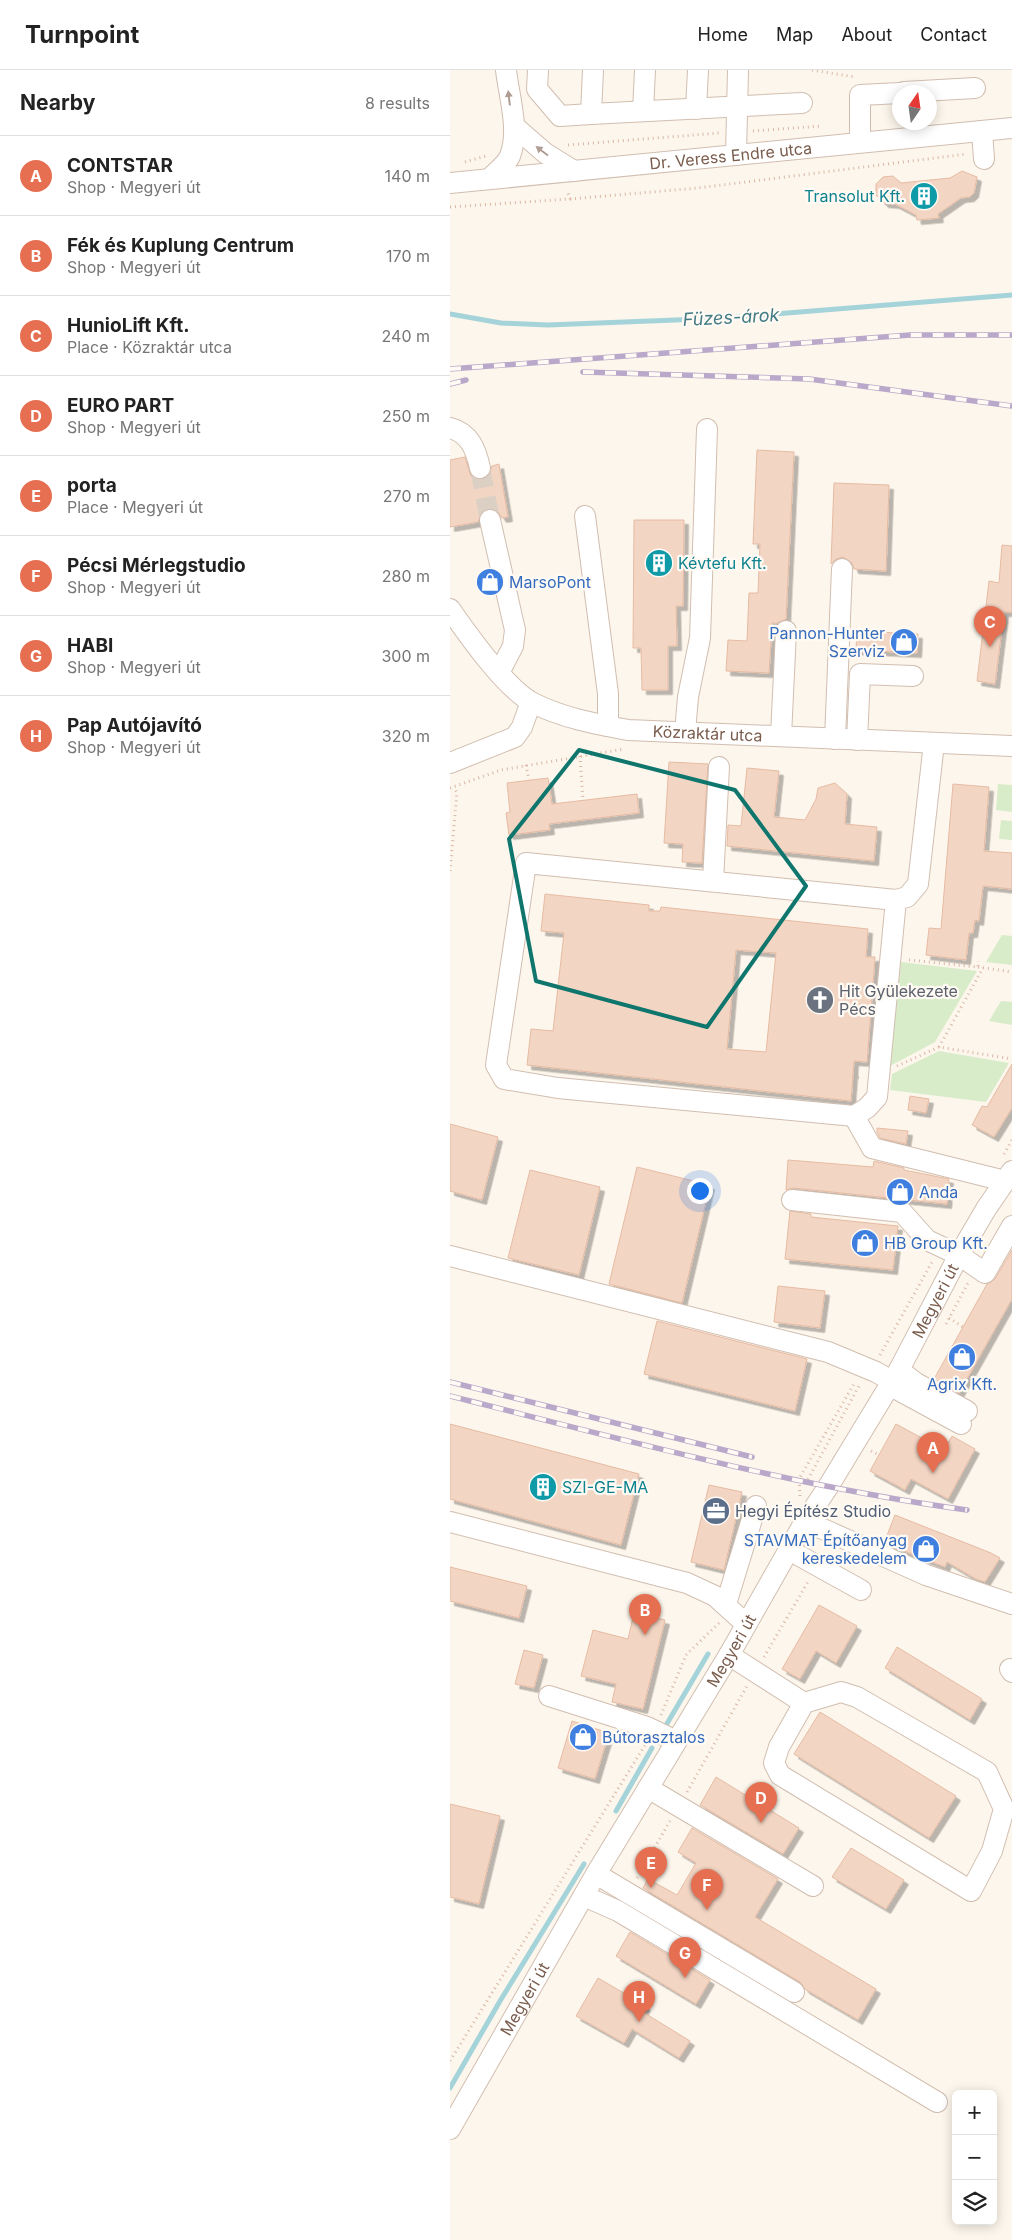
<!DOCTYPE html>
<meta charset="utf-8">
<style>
body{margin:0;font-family:Inter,sans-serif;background:#f2f2f2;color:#222}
.controls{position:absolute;right:15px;bottom:15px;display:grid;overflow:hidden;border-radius:8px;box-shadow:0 2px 12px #0003}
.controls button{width:45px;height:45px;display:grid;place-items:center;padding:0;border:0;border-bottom:1px solid #e0e0e0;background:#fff;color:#222;font:25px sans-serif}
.compass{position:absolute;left:442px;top:15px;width:45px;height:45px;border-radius:50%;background:#fff;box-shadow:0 2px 12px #0003;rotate:13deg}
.you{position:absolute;left:249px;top:1120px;width:18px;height:18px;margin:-12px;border:4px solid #fff;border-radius:50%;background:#1a73e8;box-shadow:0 0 0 8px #1a73e833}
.badge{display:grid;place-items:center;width:32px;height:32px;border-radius:50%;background:#e76f51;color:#fff;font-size:16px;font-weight:700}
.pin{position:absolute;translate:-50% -41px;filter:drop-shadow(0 1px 2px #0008)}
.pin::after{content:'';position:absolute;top:26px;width:18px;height:15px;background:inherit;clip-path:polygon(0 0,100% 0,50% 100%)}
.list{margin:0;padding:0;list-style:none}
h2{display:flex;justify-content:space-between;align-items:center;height:65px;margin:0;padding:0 20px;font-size:21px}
h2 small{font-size:16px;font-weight:400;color:#767676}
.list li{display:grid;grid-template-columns:32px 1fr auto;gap:15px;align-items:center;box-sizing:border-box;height:80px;padding:0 20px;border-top:1px solid #e0e0e0}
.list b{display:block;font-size:19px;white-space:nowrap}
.list p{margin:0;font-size:16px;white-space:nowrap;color:#767676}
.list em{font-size:16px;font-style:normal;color:#767676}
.icon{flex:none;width:28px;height:28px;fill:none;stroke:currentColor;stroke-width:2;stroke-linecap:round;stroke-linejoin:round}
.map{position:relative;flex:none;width:562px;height:2170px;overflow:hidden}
header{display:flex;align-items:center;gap:30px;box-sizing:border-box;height:70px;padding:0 25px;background:#fff;border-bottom:1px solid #e0e0e0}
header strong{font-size:24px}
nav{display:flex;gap:28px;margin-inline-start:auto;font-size:18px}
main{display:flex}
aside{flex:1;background:#fff}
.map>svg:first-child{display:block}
.green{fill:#d8ecc9}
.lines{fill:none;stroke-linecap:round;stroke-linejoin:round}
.stream{stroke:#a5d3da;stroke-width:5}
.building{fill:#f3d5c3;stroke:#e6bba3;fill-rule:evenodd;filter:url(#shadow)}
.minor-tunnel{stroke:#dcd0c4;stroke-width:20;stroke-dasharray:20 10;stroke-linecap:butt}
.minor-casing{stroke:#d1beb0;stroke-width:22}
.path{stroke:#d9b8a5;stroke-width:3;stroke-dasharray:1 4;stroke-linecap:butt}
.minor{stroke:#fff;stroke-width:20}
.rail-casing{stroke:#b9a8c9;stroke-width:5.5}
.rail{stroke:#fffaf3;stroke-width:4;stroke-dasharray:11;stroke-linecap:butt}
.oneway{fill:#af9d94}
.marked{fill:none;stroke:#0f766e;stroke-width:4;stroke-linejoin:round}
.labels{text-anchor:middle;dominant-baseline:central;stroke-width:4.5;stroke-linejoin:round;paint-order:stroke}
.street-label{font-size:16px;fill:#7a5c4d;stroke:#fffaf3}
.culture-label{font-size:16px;fill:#0d838f;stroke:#fffaf3;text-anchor:start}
.shop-label{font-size:16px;fill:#366cbe;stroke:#fffaf3;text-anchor:start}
.worship-label{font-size:16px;fill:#5b616d;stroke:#fffaf3;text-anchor:start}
.service-label{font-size:16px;fill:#4e5e75;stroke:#fffaf3;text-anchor:start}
.water-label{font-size:18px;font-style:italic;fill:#437c86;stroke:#fffaf3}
</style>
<header>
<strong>Turnpoint</strong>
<nav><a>Home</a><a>Map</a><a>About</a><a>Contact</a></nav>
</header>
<main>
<aside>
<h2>Nearby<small>8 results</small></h2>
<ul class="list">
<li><span class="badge">A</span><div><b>CONTSTAR</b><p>Shop · Megyeri út</p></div><em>140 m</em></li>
<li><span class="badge">B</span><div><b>Fék és Kuplung Centrum</b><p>Shop · Megyeri út</p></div><em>170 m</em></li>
<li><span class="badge">C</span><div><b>HunioLift Kft.</b><p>Place · Közraktár utca</p></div><em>240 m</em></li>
<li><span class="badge">D</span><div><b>EURO PART</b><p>Shop · Megyeri út</p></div><em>250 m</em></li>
<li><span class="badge">E</span><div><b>porta</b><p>Place · Megyeri út</p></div><em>270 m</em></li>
<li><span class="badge">F</span><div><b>Pécsi Mérlegstudio</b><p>Shop · Megyeri út</p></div><em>280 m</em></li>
<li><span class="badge">G</span><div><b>HABI</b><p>Shop · Megyeri út</p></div><em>300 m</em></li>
<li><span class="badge">H</span><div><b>Pap Autójavító</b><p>Shop · Megyeri út</p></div><em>320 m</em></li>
</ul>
</aside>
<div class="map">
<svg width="562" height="2170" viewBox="0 0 562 2170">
<defs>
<filter id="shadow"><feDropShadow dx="4.5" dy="4.5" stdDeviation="0" flood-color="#0004"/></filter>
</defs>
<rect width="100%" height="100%" fill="#fdf6ec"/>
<g class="green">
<path d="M548 714 562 715V742L546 740Z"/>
<path d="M551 750 562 751V770L549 769Z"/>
<path d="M552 865 562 866V895L536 892Z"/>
<path d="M451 892 527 901 485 972 440 996Z"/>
<path d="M551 931 562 932V955L539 951Z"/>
<path d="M489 981 559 993 536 1032 440 1020 442 1004Z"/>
</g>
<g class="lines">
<g class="stream">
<path d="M0 244 51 253 98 255 276 248 562 225"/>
<path d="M215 1657 258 1584"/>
<path d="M166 1741 202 1678"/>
<path d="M0 2018 50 1931 134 1794"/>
</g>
</g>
<g class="building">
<path d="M512 101 527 107 524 123 520 127 511 128 488 144 489 148 467 150 466 145 445 134 434 133 426 125V114L433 107 443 106 451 113 500 108Z"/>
<path d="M307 380 344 382 336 549 327 553H322L319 603 276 601 278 570 297 571 299 523H308L310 474H303Z"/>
<path d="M15 387 21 406 27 409 38 407 42 396 49 394 58 447 52 448 48 442 38 438 32 442 28 452 0 457V390Z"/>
<path d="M384 413 439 415 436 501 404 499 402 493 393 487 386 489 381 494Z"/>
<path d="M184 450H234L233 536H226L227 576H218V620H192L191 578H183Z"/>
<path d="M552 475 562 476V542H554L545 614 527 611 539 511 549 513Z"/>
<path d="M407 561 468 564 467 583 406 580Z"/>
<path d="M219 692 258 694 252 793 232 792 233 774 214 773Z"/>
<path d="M297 698 329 701 324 747 355 750 366 729 368 718 385 713 397 724 395 754 427 757 424 791 277 776 278 755 291 756Z"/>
<path d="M98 708 102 734 187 724 189 743 99 754 100 760 59 765 56 743 60 742 57 713Z"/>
<path d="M503 714 539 717 534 781 562 783V819L533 816 529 851 525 850 523 863H519L516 890 476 885 479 858 491 859Z"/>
<path d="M95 824 199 835V841H210L211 837 418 859 416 887H425L417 992 404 991 401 1031 77 995 81 959 103 961 114 863 91 861ZM286 880 326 883 316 982 277 979Z"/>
<path d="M562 994V1038L544 1067 522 1055 532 1036 537 1037Z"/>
<path d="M460 1026 479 1029 476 1043 458 1040Z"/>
<path d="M0 1054 48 1067 32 1130 0 1121Z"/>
<path d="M427 1058 458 1061 456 1074 430 1068 427 1062Z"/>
<path d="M338 1090 423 1097 424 1091 454 1098V1100L499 1109 497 1134 343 1118 336 1120Z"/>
<path d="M187 1097 260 1115 232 1233 159 1214Z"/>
<path d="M80 1100 150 1117 129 1205 58 1188Z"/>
<path d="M340 1141 361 1144V1147L448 1156 443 1200 335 1189Z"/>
<path d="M562 1180V1229L509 1323 484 1309 537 1214 545 1209Z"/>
<path d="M328 1216 375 1221 370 1258 324 1252Z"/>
<path d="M207 1251 357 1289 345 1341 194 1304Z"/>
<path d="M0 1354 189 1404 171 1475 0 1429Z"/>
<path d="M446 1354 494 1380 502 1366 525 1379 498 1429 461 1409 455 1420 420 1401Z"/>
<path d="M259 1415 292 1422 274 1500 241 1492Z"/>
<path d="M445 1445 541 1483 550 1488 535 1512 526 1509 497 1492 495 1497 434 1473Z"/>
<path d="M0 1497 77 1516 69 1548 0 1531Z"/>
<path d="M369 1535 407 1556 386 1593 366 1581 350 1609 332 1599Z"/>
<path d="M184 1543 215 1550 193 1639 162 1632 166 1614 131 1606 143 1560 178 1569Z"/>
<path d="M447 1577 532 1629 520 1650 435 1598Z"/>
<path d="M74 1580 93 1585 84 1618 65 1614Z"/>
<path d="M370 1642 506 1726 479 1768 344 1684Z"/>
<path d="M122 1651 159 1663 145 1709 108 1698Z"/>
<path d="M266 1707 349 1758 333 1784 250 1735Z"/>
<path d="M0 1734 50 1746 29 1834 0 1827Z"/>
<path d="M242 1758 328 1809 305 1847 426 1919 408 1950 355 1919 350 1912 193 1818 198 1809 227 1825 246 1793 228 1782Z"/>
<path d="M401 1778 454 1810 436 1839 382 1807Z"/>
<path d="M180 1862 260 1910 246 1934 166 1886Z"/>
<path d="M148 1908 196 1936 193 1942 240 1971 229 1988 182 1959 174 1973 126 1946Z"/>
</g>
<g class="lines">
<path class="minor-tunnel" d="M30 398 40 450"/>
<defs>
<g id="minor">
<path d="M88 0 87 19 110 46 141 44"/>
<path d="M143 0 141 44 352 33"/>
<path d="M454 22 525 18"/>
<path d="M246 39 248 0"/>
<path d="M193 41 195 0"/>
<path d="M64 56 95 83 124 101"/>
<path d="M532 61 534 89"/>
<path d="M410 72V25L450 23"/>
<path d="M286 85 288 0"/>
<path d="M39 109C46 102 56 95 60 86 70 60 59 27 56 0"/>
<path id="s1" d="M0 113 562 58"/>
<path d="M0 358C20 363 26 380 30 398"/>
<path d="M135 446 158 624V656"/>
<path d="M40 450 65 560 63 576 49 603"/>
<path id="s2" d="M0 539C18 565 55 618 83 633 113 648 146 654 178 660L562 676"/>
<path d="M235 662 238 627 250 568 257 359"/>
<path d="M331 666 336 561"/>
<path d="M385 669 392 499"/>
<path d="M407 670 410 604 463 606"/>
<path d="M0 693 65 667 72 657 81 632"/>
<path d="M263 811 269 697"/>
<path d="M446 830 427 1027 417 1038 404 1046 108 1018 54 1009 46 995 76 793 446 830 457 827 468 814 484 673"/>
<path d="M404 1046 422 1078 555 1111"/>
<path d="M342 1130 452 1142 477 1170 509 1185 535 1203 562 1156"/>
<path d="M0 1186 378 1282 426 1302 442 1311"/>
<path d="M449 1300 466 1313 517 1341"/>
<path d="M439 1315 511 1354"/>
<path d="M0 1452 237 1513 265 1526 296 1554"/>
<path d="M354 1453 373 1459 476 1505 562 1534"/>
<path d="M339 1480 411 1520"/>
<path d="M276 1534 306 1436"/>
<path d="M279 1585 354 1633 329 1677 324 1693 330 1705 521 1821 542 1781 554 1739 537 1702 407 1627 391 1622 354 1633"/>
<path d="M560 1599 562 1602"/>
<path d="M99 1626 197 1657 226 1671"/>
<path d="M198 1718 363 1816"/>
<path d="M146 1804 344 1922"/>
<path d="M134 1826 168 1841 487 2032"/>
<path id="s3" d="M0 2059 146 1804 279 1585 354 1453 378 1417 449 1300 509 1185 536 1139 562 1101"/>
</g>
</defs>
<use href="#minor" class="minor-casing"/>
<g class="path">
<path d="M362 0 405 7"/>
<path d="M303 61 371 56"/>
<path d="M118 75 269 63"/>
<path d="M15 92 36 86"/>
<path d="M120 129 248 118 517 84"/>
<path d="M0 137 120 129 117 120"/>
<path d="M130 686 133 731"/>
<path d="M76 695 79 710"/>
<path d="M0 718 51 700 174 679"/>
<path d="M0 801 7 723 4 717"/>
<path d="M459 890 528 897V891"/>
<path d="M528 897 562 902"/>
<path d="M489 977 533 898"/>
<path d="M447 996 489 977 562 989"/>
<path d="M403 1007 412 1008"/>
<path d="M554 1084 562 1070"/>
<path d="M499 1248 513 1257"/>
<path d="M496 1254 518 1213"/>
<path d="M430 1285 482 1192"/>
<path d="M421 1381 429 1385"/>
<path d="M358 1414 357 1411 410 1314"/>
<path d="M350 1426 349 1409 405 1312"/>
<path d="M314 1587 359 1510"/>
<path d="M211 1645 236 1585 269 1553"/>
<path d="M237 1722 297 1616"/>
<path d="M187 1808 220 1751"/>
<path d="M0 1991 195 1675"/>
</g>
<use href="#minor" class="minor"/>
<defs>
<g id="rail">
<path d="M0 299 460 265H562"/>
<path d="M133 302 359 309 562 336"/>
<path d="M0 314 16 310"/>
<path d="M0 1312 302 1387"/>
<path d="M0 1326C171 1369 342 1416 517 1440"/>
</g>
</defs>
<use href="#rail" class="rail-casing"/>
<use href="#rail" class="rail"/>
</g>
<defs><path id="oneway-solid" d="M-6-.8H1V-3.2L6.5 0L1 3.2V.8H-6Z" transform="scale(1.25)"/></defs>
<g class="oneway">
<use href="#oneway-solid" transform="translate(59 28) rotate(-97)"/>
<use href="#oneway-solid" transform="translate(92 81) rotate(-143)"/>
</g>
<path class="marked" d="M129 680 285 720 356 816 257 957 86 911 59 769Z"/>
<defs>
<symbol id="building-disc" viewBox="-11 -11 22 22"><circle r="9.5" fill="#0f9aa8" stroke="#fffaf3"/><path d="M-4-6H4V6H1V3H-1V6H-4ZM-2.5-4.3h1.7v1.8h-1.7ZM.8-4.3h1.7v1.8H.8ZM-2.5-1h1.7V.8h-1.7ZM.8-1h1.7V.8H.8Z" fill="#fff"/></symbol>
<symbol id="shop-disc" viewBox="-11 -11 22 22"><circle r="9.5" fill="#3f7fe0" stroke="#fffaf3"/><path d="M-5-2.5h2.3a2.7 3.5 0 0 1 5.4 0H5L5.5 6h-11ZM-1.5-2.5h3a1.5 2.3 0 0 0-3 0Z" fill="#fff"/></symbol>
<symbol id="church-disc" viewBox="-11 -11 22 22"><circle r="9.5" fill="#6b7280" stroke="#fffaf3"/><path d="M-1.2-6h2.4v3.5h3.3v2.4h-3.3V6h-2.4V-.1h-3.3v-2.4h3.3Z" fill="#fff"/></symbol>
<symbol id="office-disc" viewBox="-11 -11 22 22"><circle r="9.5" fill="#5c6f8a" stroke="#fffaf3"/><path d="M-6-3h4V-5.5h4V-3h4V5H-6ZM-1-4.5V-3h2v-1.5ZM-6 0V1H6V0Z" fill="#fff"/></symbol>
</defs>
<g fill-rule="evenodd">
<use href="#building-disc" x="458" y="110" width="32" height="32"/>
<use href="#building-disc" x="193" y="477" width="32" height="32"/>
<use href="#shop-disc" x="24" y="496" width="32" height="32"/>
<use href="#shop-disc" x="438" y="556" width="32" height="32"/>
<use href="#church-disc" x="354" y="914" width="32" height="32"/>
<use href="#shop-disc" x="434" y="1106" width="32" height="32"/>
<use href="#shop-disc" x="399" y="1157" width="32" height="32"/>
<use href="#shop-disc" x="496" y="1271" width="32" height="32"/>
<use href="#building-disc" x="77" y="1401" width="32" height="32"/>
<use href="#office-disc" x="250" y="1425" width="32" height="32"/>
<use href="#shop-disc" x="460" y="1463" width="32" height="32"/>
<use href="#shop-disc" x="117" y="1651" width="32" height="32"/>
</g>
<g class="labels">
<g class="street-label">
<text stroke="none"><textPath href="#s1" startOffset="282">Dr. Veress Endre utca</textPath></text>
<text stroke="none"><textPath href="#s2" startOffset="305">Közraktár utca</textPath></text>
<text stroke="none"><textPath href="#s3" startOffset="960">Megyeri út</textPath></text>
<text stroke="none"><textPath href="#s3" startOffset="555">Megyeri út</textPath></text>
<text stroke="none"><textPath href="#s3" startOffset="150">Megyeri út</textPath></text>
</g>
<g class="culture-label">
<text x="455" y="126" text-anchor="end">Transolut Kft.</text>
<text x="228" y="493">Kévtefu Kft.</text>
<text x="112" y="1417">SZI-GE-MA</text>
</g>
<g class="shop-label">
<text x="59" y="512">MarsoPont</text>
<text x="435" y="563" text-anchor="end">Pannon-Hunter<tspan x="435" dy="18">Szerviz</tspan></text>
<text x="469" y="1122">Anda</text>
<text x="434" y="1173">HB Group Kft.</text>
<text x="512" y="1314" text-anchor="middle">Agrix Kft.</text>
<text x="457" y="1470" text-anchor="end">STAVMAT Építőanyag<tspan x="457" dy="18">kereskedelem</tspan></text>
<text x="152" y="1667">Bútorasztalos</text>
</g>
<g class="worship-label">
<text x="389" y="921">Hit Gyülekezete<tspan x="389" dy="18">Pécs</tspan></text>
</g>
<g class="service-label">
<text x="285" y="1441">Hegyi Építész Studio</text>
</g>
<g class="water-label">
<text transform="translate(281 247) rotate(-3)">Füzes-árok</text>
</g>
</g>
</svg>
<div class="controls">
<button>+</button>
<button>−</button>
<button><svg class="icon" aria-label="layers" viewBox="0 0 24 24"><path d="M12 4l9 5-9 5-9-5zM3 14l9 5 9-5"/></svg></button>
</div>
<svg class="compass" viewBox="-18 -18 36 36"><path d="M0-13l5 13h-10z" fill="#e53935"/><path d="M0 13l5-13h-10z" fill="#767676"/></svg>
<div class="you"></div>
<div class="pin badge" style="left:483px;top:1403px">A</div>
<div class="pin badge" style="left:195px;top:1565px">B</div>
<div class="pin badge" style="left:540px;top:577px">C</div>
<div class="pin badge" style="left:311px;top:1753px">D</div>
<div class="pin badge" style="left:201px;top:1818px">E</div>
<div class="pin badge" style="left:257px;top:1840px">F</div>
<div class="pin badge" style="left:235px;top:1908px">G</div>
<div class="pin badge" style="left:189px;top:1952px">H</div>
</div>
</main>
